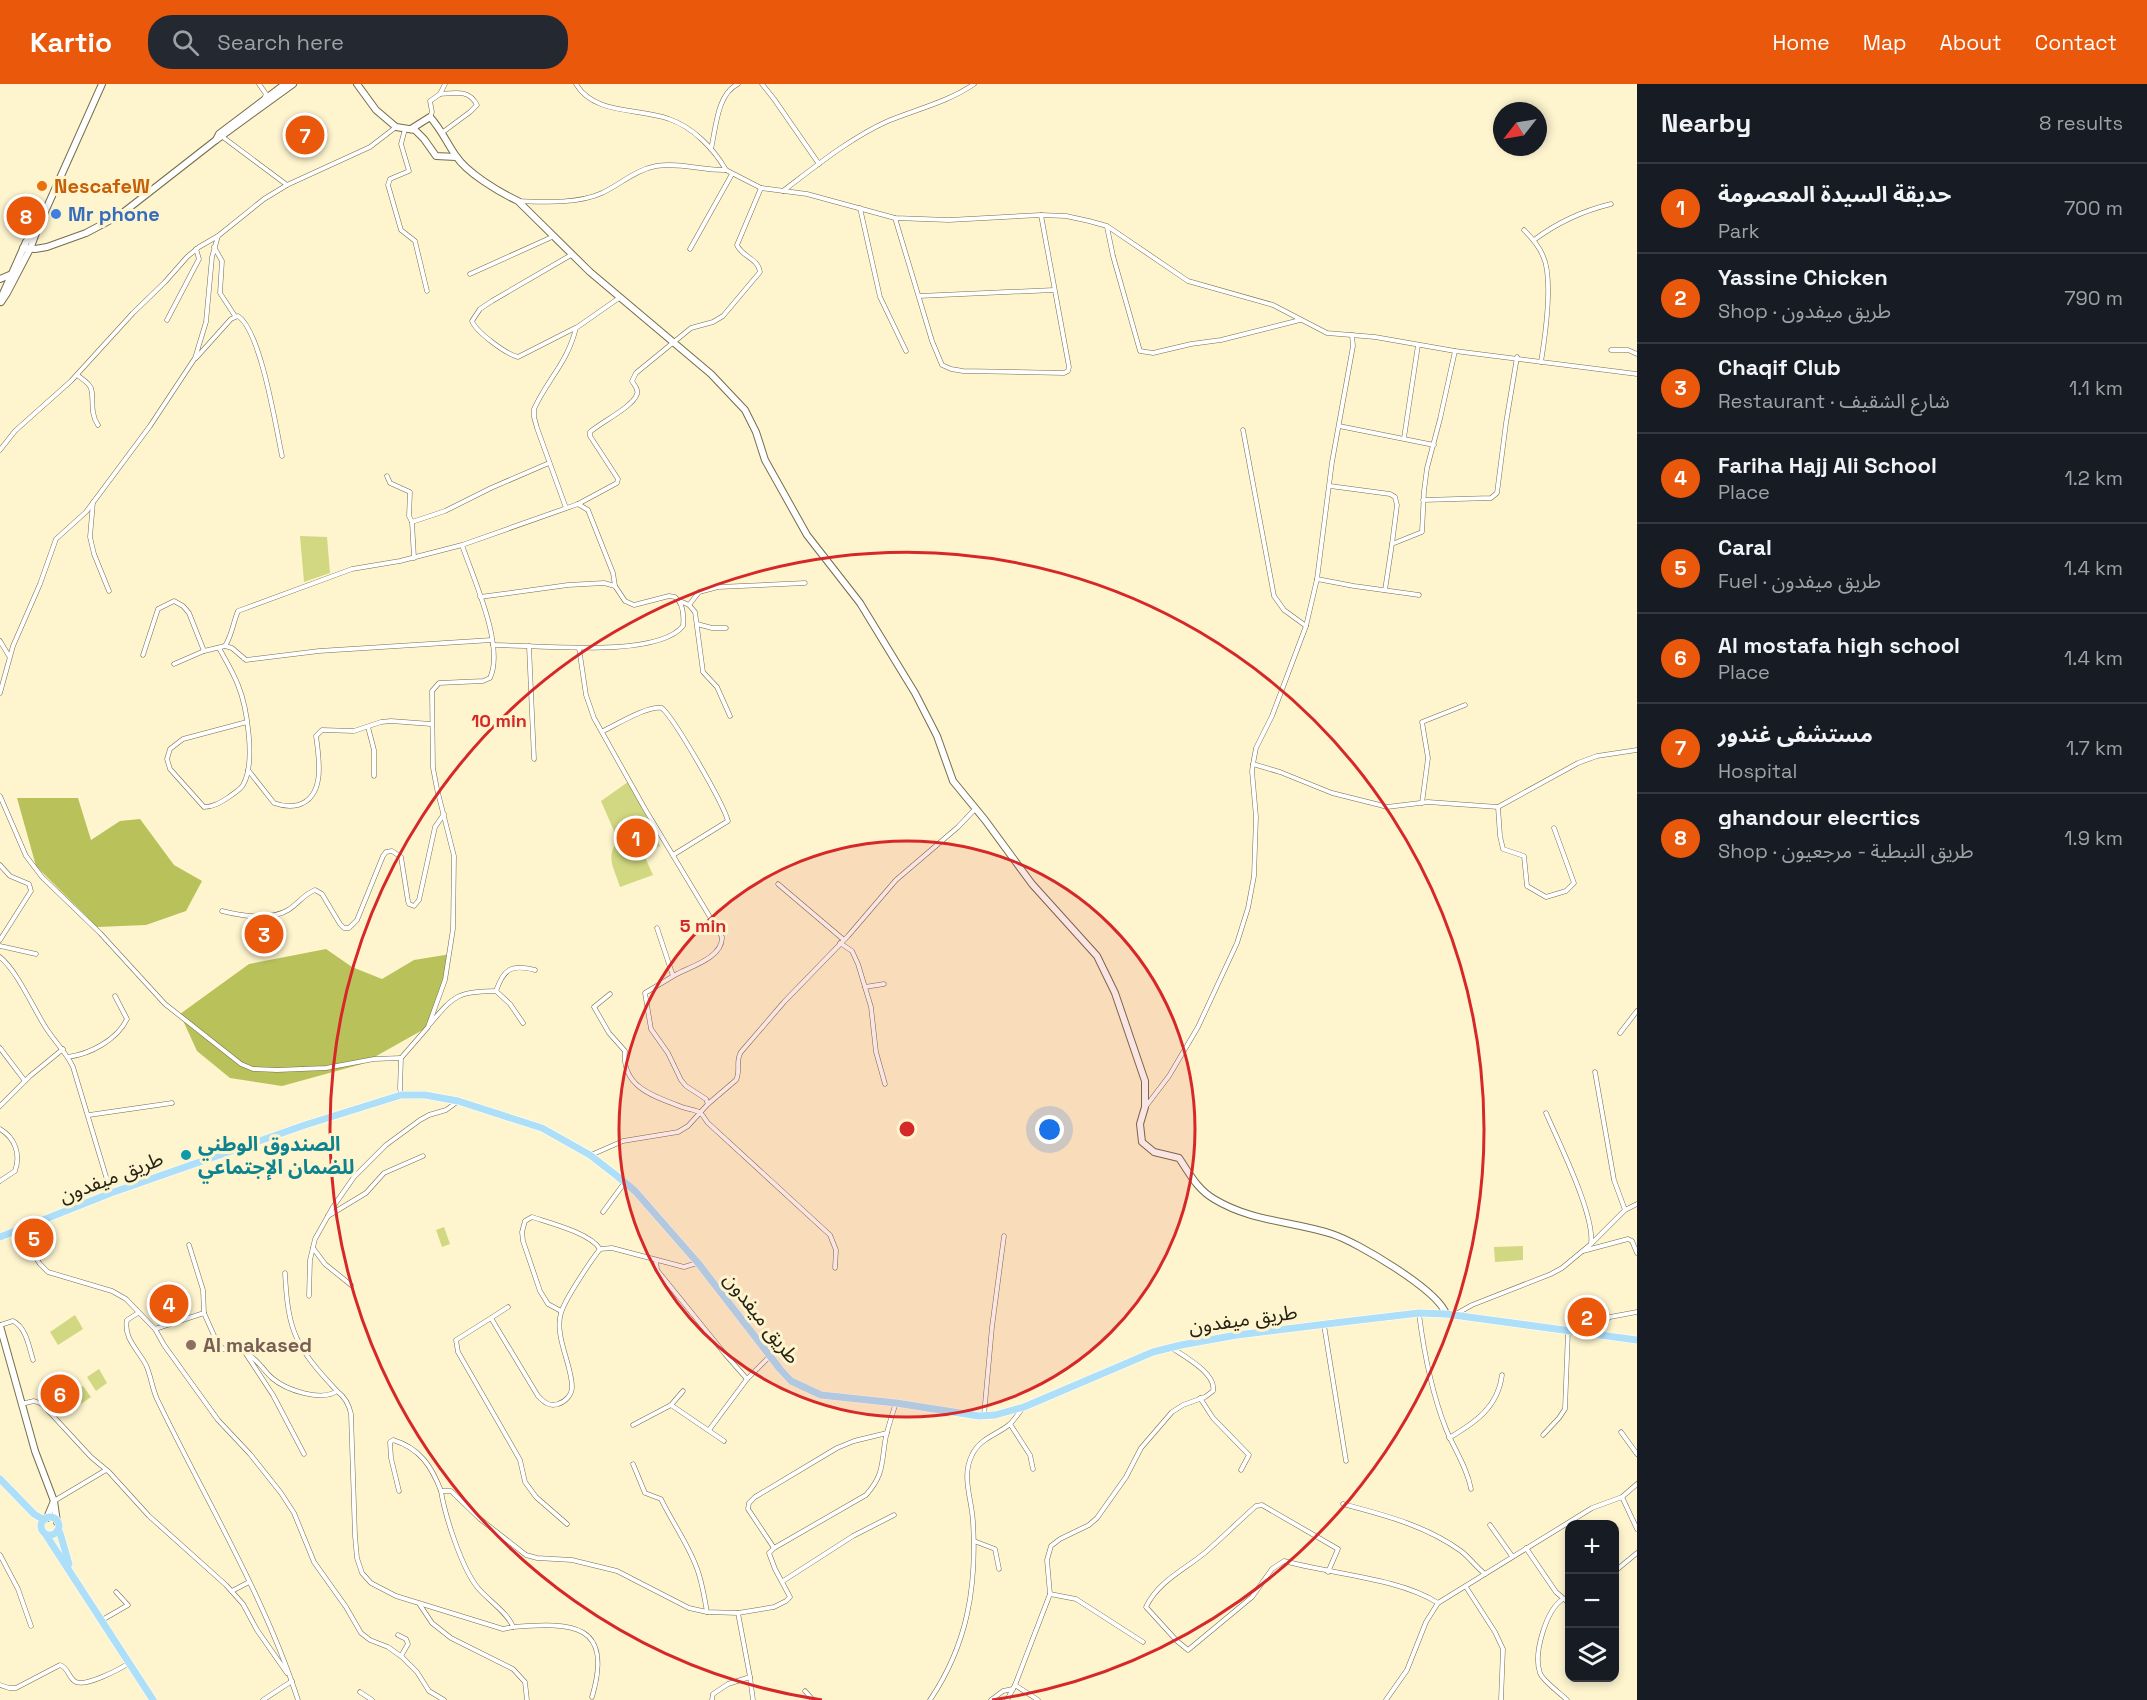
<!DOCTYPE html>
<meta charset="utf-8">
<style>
body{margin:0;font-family:"Space Grotesk","Noto Sans Arabic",sans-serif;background:#242831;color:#f1f3f6}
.controls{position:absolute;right:18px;bottom:18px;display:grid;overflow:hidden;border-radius:12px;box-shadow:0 3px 9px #0003}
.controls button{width:54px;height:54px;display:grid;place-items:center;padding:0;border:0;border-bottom:2px solid #363941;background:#171b24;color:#f1f3f6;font:30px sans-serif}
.compass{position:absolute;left:1493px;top:18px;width:54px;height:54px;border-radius:50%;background:#171b24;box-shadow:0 3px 9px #0003;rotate:239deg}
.you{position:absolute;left:1050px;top:1046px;width:21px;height:21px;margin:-15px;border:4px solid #fff;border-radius:50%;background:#1a73e8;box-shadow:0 0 0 9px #1a73e833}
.badge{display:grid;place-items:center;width:39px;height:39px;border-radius:50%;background:#ea580c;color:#fff;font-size:20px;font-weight:700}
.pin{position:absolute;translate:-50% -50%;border:3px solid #fff;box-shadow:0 2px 6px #0006}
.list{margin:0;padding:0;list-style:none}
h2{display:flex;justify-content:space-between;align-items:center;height:78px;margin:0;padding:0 24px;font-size:26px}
h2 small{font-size:20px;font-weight:400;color:#9ea1a6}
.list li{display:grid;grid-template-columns:39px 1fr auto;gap:18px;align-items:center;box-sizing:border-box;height:90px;padding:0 24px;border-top:2px solid #363941}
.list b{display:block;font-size:22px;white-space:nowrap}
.list p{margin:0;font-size:20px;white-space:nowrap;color:#9ea1a6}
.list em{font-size:20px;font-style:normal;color:#9ea1a6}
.icon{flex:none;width:33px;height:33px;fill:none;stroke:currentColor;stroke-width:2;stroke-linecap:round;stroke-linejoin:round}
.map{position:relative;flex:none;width:1637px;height:1616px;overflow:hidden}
header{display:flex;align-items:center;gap:36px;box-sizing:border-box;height:84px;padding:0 30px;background:#ea580c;color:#fff}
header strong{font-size:28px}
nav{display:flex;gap:33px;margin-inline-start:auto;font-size:21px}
.search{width:420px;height:54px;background:#242831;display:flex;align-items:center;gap:15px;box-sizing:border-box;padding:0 21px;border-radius:24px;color:#9ea1a6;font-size:22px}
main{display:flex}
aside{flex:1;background:#171b24}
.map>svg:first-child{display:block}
.green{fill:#d1d881}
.forest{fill:#b9c15a}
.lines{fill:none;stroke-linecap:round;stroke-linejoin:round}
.street-casing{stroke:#756d4c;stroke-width:5}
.secondary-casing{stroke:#756d4c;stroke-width:8}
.primary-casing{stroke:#fff;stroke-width:8}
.street{stroke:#fff;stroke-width:4}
.secondary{stroke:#fff;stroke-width:6}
.primary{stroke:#addff9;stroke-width:7}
.ring{fill:none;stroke:#d62828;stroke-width:3}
.food-dot{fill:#e8710a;stroke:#fef5cf;stroke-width:2}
.shop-dot{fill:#3f7fe0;stroke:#fef5cf;stroke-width:2}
.culture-dot{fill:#0f9aa8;stroke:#fef5cf;stroke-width:2}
.education-dot{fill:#8d6e63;stroke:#fef5cf;stroke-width:2}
.labels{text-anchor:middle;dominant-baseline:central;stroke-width:6;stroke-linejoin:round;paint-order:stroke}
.food-label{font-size:20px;font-weight:bold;fill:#c56008;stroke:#fef5cf;text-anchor:start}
.shop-label{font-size:20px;font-weight:bold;fill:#366cbe;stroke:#fef5cf;text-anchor:start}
.culture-label{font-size:20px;font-weight:bold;fill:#0d838f;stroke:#fef5cf;text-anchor:start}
.street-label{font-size:20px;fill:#262214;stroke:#fef5cf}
.education-label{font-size:20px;font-weight:bold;fill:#785e54;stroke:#fef5cf;text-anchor:start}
.centre{fill:#d62828;stroke:#fef5cf;stroke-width:3}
.ring-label{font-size:18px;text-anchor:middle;font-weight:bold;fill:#d62828;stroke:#fef5cf;stroke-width:6;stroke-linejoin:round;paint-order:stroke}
</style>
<header>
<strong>Kartio</strong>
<div class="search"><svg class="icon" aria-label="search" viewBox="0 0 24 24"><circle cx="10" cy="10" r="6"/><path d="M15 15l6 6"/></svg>Search here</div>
<nav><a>Home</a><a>Map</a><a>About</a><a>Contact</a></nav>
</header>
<main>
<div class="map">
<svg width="1637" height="1616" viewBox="0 0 1637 1616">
<rect width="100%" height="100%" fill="#fef5cf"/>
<g class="green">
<path d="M300 452 327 453 330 489 304 498Z"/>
<path d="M628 698 645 729 660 762 644 771 653 791 620 803C616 788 606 775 615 761L614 747 601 717Z"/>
<path d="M444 1143 450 1160 442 1163 436 1146Z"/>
<path d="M1523 1162V1176L1495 1178 1494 1163Z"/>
<path d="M75 1231 83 1245 58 1261 50 1248Z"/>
<path d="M99 1285 107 1299 96 1307 87 1293Z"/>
<path d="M83 1302 91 1313 78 1322 70 1311Z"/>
</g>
<g class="forest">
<path d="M17 714H78L91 756 120 737 140 735 174 781 202 797 186 827 146 841 97 843 36 782Z"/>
<path d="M326 865 352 883 382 895 414 876 451 870 428 943 362 980 282 1002 230 994 197 967 180 930 249 880Z"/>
</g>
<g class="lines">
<defs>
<g id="street">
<path d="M259 0 266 10 264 15"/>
<path d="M762 0 774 15 819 80"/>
<path d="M440 10C455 9 469 5 477 21L470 28 443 48"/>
<path d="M430 33 432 28 430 17 440 10 445 0"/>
<path d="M405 45 401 60 409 87 390 95 388 101 401 146 415 157 427 207"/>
<path d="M711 65C716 44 717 10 738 0"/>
<path d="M287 101 370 63 396 43"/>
<path d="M761 104 807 110 895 134 949 136 1041 131 1066 132 1089 137 1107 142 1188 197 1273 221 1327 249 1375 253 1455 267 1637 290"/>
<path d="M783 107C816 82 850 54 888 37 917 25 948 18 974 0"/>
<path d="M518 117C544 118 578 120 602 109 621 100 635 86 656 82 680 78 703 87 726 86 714 65 693 43 669 35 640 24 594 31 576 0"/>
<path d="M860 124 880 213 906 267"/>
<path d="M895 134 932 257 942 281 951 285 963 287 1064 289 1068 287 1069 283 1041 131"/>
<path d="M1107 143 1113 172 1140 267 1153 269 1191 260 1221 256 1300 236"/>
<path d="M1524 146C1532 154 1539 162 1543 172 1554 195 1545 253 1541 278"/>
<path d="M1534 156C1558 138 1582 127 1611 120"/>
<path d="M214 163 222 177 220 209 235 232"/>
<path d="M690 165 732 90"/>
<path d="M571 171 492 217 480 225 472 237C476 248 506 270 518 273L575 244"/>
<path d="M470 190 552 153"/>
<path d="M919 212 1054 206"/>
<path d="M167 236 199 175 196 165"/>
<path d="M1352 251 1353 262 1332 378 1317 495 1306 542 1272 632 1256 664 1253 680 1280 688 1332 709 1380 721 1387 723 1428 718 1498 723 1578 679 1597 672 1637 666"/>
<path d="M1611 266H1628L1637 270"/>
<path d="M196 274 231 235 238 232C261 247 276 344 282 372"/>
<path d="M77 291C81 294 86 297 89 301 96 308 88 327 98 341"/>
<path d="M1339 342 1434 361"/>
<path d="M1243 346 1274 512 1284 526 1306 542"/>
<path d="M1404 354 1418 261"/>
<path d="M0 366 15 347 71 297 133 229 165 198 187 173 199 163 218 152 264 115 287 101 220 51"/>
<path d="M387 392 390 399 410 408 409 432 412 438 445 427 491 404 549 379"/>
<path d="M1330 402 1390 410 1395 413 1397 421 1392 460"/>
<path d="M1423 416 1491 414 1497 409 1506 339 1517 273"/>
<path d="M93 418 90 453 94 470 109 507"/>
<path d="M578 420 588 426 613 489 615 502"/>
<path d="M566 424 537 344 534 333V325C548 294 567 280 576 244L619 214"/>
<path d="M412 438 414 474"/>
<path d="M1317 495 1354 502 1419 511"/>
<path d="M1385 506 1392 460 1422 448 1424 407 1427 384 1440 335 1455 267"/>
<path d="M480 513 568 501 604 499 615 502 625 517 634 521 669 512 675 513C683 519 684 532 683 542 657 575 534 561 493 561"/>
<path d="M680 517 689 521 695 528 703 588 717 603 730 632"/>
<path d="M689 521 699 508 718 503 805 499"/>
<path d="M697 540 712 544H726"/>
<path d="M492 556 319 567 246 576 232 564 225 562C232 551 233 539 238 527L352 485 400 477 462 461 578 420 617 399 618 395 590 352V348C601 338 633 323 637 310 639 305 634 301 632 297L636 289 691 244 713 238 723 232 760 188C758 174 742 173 737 161L761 104 726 86"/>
<path d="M0 557 9 572"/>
<path d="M529 562 534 675"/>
<path d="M219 564C225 575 233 588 238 601 247 623 256 679 243 701 240 706 234 709 229 713 221 718 214 723 204 723L170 685 167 675 170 665 183 655 247 638"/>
<path d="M579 564 586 611 594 634 645 725 722 853C723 874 689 883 675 891 665 897 655 903 645 909L651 945 668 969 681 996 686 1002 706 1015 708 1020"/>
<path d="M143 571 158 525 174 517 183 522 189 529 204 567 225 562"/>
<path d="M174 580 204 567"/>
<path d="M0 609 13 562 40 500 56 455 86 428 150 342 195 274 206 238 212 173 218 152"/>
<path d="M368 643 374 666V692"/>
<path d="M603 647C618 640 646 622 662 624 676 637 723 719 728 737L673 771"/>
<path d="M248 686 274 719C282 722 289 723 298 721 326 713 319 674 316 652L322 646 354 647 381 638 391 637 431 640"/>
<path d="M0 712 26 772 42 793 100 849 165 920 241 980 253 985 277 986 326 984 374 975 401 974"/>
<path d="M1422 719 1428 674 1422 638 1465 621"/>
<path d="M1498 723 1500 752 1503 765 1524 772 1527 802 1546 813 1566 807 1574 799 1554 744"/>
<path d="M0 781 10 792 29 800 31 807 0 856"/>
<path d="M778 800 844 856"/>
<path d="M222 827C242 832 270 837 288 826 298 820 304 810 315 806L322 810 340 840 344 844H349L357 836 383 772 386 768 392 767 401 773 408 817 409 820 414 822 419 816 435 743 444 730"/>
<path d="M657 844 673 892"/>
<path d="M840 859 852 867 858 880 871 923 876 968 885 1000"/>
<path d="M0 862 36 870"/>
<path d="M0 873C18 888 33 924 46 944 55 958 66 968 73 983L111 1109"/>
<path d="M865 903 884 900"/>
<path d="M496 907C504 884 512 880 535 886"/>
<path d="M610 910 594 923 609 949 625 967C621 1004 656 1013 685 1024 689 1025 695 1026 699 1028 703 1030 705 1036 708 1039L830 1151 836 1166 835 1184"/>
<path d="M430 940C455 910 458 908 496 907L510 920 523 939"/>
<path d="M1620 949 1637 927"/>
<path d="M0 964 25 997"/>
<path d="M68 973C90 970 117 956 127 935L115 912"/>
<path d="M1595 988 1614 1096 1625 1126"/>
<path d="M401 1011 400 1004 401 974 428 943 445 896 453 845 454 772 437 705 433 684 432 607 439 599 483 597 490 594C505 562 473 494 462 461"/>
<path d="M1147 1021 1169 992 1198 943 1237 859 1248 824 1254 792 1256 733 1252 687 1253 680"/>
<path d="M0 1022 30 992 63 965"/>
<path d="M89 1031 172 1019"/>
<path d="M0 1045C15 1054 21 1070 15 1087L0 1097"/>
<path d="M591 1071 623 1057 678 1048 688 1042 708 1020 736 996C741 987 735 977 741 968L784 918 848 852 896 796 958 743 976 724"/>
<path d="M603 1128 625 1098"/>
<path d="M328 1132 366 1109 384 1089 423 1072"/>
<path d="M18 1147 40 1180 48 1188 112 1207 126 1215 155 1245 164 1261 218 1336 250 1370 281 1409 294 1429 314 1478 346 1523 361 1549 370 1556 388 1563 402 1573 417 1588 429 1607 444 1616"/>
<path d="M1591 1160 1625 1126 1637 1120"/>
<path d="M189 1161 203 1206 204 1229"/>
<path d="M313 1164 325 1180 351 1201"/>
<path d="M1583 1167 1628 1155 1632 1157 1637 1169"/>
<path d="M656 1176 657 1186 725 1270 747 1295"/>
<path d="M285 1189C288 1249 296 1263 337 1307"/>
<path d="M309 1212 310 1176 315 1155 333 1123 354 1093 386 1061 420 1036 429 1031 446 1026 457 1018"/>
<path d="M508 1223 491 1234 538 1312C544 1318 549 1323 558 1320 565 1318 572 1311 572 1303 572 1281 554 1252 561 1229 565 1215 590 1178 600 1165L612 1164 684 1183 697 1179"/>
<path d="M561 1227 548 1220 540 1207 523 1157 522 1148 525 1137 532 1133C550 1139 590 1149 600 1165"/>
<path d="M138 1229 127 1236C123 1254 139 1267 146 1281 151 1292 152 1304 157 1315 205 1415 264 1511 298 1616"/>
<path d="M1419 1230C1424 1269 1431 1307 1446 1345 1454 1365 1467 1383 1471 1405"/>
<path d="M1456 1230 1472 1221 1551 1190 1562 1184 1591 1160C1595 1131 1559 1059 1546 1029"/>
<path d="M491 1234 456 1256 458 1268 520 1376 525 1398 536 1413 567 1440"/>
<path d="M0 1241 13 1237C26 1243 29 1263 33 1276"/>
<path d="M1324 1241 1346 1377"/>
<path d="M155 1245 204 1229 216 1256 223 1265C232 1267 241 1265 249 1271 259 1277 264 1287 272 1294 286 1306 321 1318 337 1307 345 1313 349 1320 351 1330L355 1452 357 1474 362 1489 371 1499 396 1512 503 1545 513 1543C509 1530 487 1515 478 1504 462 1485 445 1432 441 1407H451L480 1435 526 1471 537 1474 572 1476 617 1487 689 1524 707 1528 738 1529 774 1523 786 1517 790 1513 775 1485 769 1469 774 1464 866 1411C885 1390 881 1378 886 1352 889 1341 892 1330 896 1319"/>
<path d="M1588 1249 1610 1233 1637 1228"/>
<path d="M246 1270 273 1311 304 1370"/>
<path d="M1200 1314 1213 1334 1249 1371 1241 1386"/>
<path d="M21 1320 34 1317 42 1320 91 1373 109 1388 149 1432 226 1501 243 1520 257 1546 287 1589"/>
<path d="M671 1321 683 1307"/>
<path d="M984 1331 992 1243 1004 1152"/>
<path d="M1010 1340 1030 1371 1033 1385"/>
<path d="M633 1341 671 1321 724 1357"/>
<path d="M709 1346 747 1295 769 1273"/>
<path d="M1621 1348 1637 1370"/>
<path d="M1543 1351 1559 1334 1565 1325 1568 1247"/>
<path d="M1449 1354C1476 1338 1498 1323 1502 1291"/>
<path d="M633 1380 645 1409 661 1415C672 1438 687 1458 696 1482 702 1496 704 1512 707 1528"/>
<path d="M399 1407 391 1374 390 1358 393 1356C420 1364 432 1383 441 1407"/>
<path d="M1622 1413 1637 1445"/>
<path d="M54 1417 106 1386"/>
<path d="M1343 1420C1384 1431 1425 1441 1461 1467 1470 1474 1476 1483 1485 1490"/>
<path d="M1490 1441 1512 1472"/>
<path d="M974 1457 995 1465 999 1485"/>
<path d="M774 1464 748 1425 749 1419 755 1413 837 1364 854 1357 887 1349"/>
<path d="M1526 1464 1556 1508 1570 1520"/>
<path d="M0 1471 18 1505 31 1542"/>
<path d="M1328 1488 1338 1465 1262 1421 1256 1422C1239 1437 1224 1452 1207 1467 1186 1485 1158 1497 1146 1523L1177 1557 1188 1566 1252 1513 1272 1485 1284 1477C1331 1490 1399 1494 1438 1519"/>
<path d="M1614 1488 1637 1469"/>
<path d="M783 1497 853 1452 894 1431"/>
<path d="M1466 1503 1495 1548 1503 1565 1501 1616"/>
<path d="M232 1507 249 1498"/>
<path d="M1050 1510 1076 1515 1143 1558"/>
<path d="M1563 1515C1546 1526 1533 1570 1540 1589 1542 1596 1561 1610 1567 1616"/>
<path d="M420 1521 432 1539 451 1554 513 1585 525 1598 527 1616"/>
<path d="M738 1529 750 1593"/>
<path d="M102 1536 128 1521 116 1508"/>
<path d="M513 1543C572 1538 614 1539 592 1613"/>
<path d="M398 1551 406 1555 408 1560 401 1572"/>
<path d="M0 1601 9 1604H16L60 1581C69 1584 68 1594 76 1598 86 1603 120 1585 129 1579"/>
<path d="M1015 1601 1038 1616"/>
<path d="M805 1607 813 1616"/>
<path d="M360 1608 372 1616"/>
<path d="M263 1616 292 1597"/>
<path d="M712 1616 713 1610 728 1600 750 1593 753 1616"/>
<path d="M930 1616C967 1561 977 1504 973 1438 972 1415 961 1393 972 1371 980 1354 997 1351 1010 1340 1014 1336 1018 1330 1022 1325"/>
<path d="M991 1616 1003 1607 1013 1605"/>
<path d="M1007 1616 1015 1601 1050 1510 1047 1476 1051 1462 1060 1455 1089 1441 1097 1434 1126 1393 1141 1364 1172 1328 1183 1321 1205 1313 1213 1307C1217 1290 1184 1272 1172 1264"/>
<path d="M1386 1616 1407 1586 1426 1538 1438 1519 1592 1424 1622 1413 1637 1400"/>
</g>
<g id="secondary">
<path d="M357 0 376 26 396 43 415 46 424 55 436 72 456 73"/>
<path d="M411 45 430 33C441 45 447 59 456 72 467 89 499 108 518 117L590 188 711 290 745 326 756 348 765 376 807 451 860 519 915 609 937 652 953 697 985 736 1032 800 1097 872 1115 909 1145 997V1023L1140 1040 1142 1058 1154 1068 1179 1074C1190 1090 1197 1105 1214 1115 1252 1138 1292 1137 1332 1150 1357 1158 1438 1206 1446 1230"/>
<path d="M216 56 219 50 285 0"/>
<path d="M23 164 35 165 47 163 86 149 120 131 216 56 293 0"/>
<path d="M0 195 12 190"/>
<path d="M1 214 26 158 38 141"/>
<path d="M1 218 7 209 30 165 39 141 102 0"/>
<path d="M0 1242 35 1367 54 1417 57 1438"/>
<path d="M47 1434 54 1417"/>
</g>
<g id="primary">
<path d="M0 1153 111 1109 305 1041 401 1011H425L458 1017 542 1044 590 1071 617 1092 635 1107 698 1179 780 1285 791 1297 821 1311 896 1319 979 1332 995 1331 1024 1323 1153 1268 1181 1261 1237 1251 1351 1237 1419 1229 1446 1230 1637 1256"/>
<path d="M0 1395 34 1430 44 1436"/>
<circle cx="50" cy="1442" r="9"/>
<path d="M57 1447 60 1449 69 1480"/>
<path d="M46 1451 153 1616"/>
</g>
</defs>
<use href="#street" class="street-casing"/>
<use href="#secondary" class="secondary-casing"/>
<use href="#primary" class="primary-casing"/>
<use href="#street" class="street"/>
<use href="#secondary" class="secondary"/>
<use href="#primary" class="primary"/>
</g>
<circle cx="907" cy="1045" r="288" fill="#d62828" fill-opacity=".12"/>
<g class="ring">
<circle cx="907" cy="1045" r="288"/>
<path d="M822 1616A577 577 0 1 1 992 1616"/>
</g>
<circle class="food-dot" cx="42" cy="102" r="6"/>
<circle class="shop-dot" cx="56" cy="130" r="6"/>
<circle class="culture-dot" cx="186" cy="1071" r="6"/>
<circle class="education-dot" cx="191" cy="1261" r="6"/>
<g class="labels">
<g class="food-label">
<text x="54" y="102">NescafeW</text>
</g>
<g class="shop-label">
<text x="68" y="130">Mr phone</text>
</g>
<g class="culture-label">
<text x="198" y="1060">الصندوق الوطني<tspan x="198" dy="23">للضمان الإجتماعي</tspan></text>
</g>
<g class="street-label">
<text transform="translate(111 1093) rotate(-21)">طريق ميفدون</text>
<text transform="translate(762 1234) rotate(52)">طريق ميفدون</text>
<text transform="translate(1243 1235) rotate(-8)">طريق ميفدون</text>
</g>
<g class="education-label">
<text x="203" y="1261">Al makased</text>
</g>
</g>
<circle cx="907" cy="1045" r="9" class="centre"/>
<g class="ring-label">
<text x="499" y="643">10 min</text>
<text x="703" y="848">5 min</text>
</g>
</svg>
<div class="controls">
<button>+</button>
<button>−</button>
<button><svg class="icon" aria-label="layers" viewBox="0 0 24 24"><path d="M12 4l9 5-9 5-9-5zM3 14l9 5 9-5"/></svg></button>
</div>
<svg class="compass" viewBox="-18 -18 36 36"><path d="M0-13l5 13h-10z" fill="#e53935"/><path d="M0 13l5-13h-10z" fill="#9ea1a6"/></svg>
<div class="you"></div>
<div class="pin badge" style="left:636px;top:754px">1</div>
<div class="pin badge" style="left:1587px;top:1233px">2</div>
<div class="pin badge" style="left:264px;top:850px">3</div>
<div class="pin badge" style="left:169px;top:1220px">4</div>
<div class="pin badge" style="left:34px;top:1154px">5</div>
<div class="pin badge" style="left:60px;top:1310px">6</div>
<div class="pin badge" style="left:305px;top:51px">7</div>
<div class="pin badge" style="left:26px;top:132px">8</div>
</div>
<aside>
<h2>Nearby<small>8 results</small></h2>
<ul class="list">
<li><span class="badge">1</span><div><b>حديقة السيدة المعصومة</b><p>Park</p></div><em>700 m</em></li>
<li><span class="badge">2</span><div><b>Yassine Chicken</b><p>Shop · طريق ميفدون</p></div><em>790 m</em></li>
<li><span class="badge">3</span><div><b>Chaqif Club</b><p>Restaurant · شارع الشقيف</p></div><em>1.1 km</em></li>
<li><span class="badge">4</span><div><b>Fariha Hajj Ali School</b><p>Place</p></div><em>1.2 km</em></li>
<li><span class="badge">5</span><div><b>Caral</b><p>Fuel · طريق ميفدون</p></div><em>1.4 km</em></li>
<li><span class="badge">6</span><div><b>Al mostafa high school</b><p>Place</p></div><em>1.4 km</em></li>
<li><span class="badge">7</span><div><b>مستشفى غندور</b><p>Hospital</p></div><em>1.7 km</em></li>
<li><span class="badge">8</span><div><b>ghandour elecrtics</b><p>Shop · طريق النبطية - مرجعيون</p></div><em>1.9 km</em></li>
</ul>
</aside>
</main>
